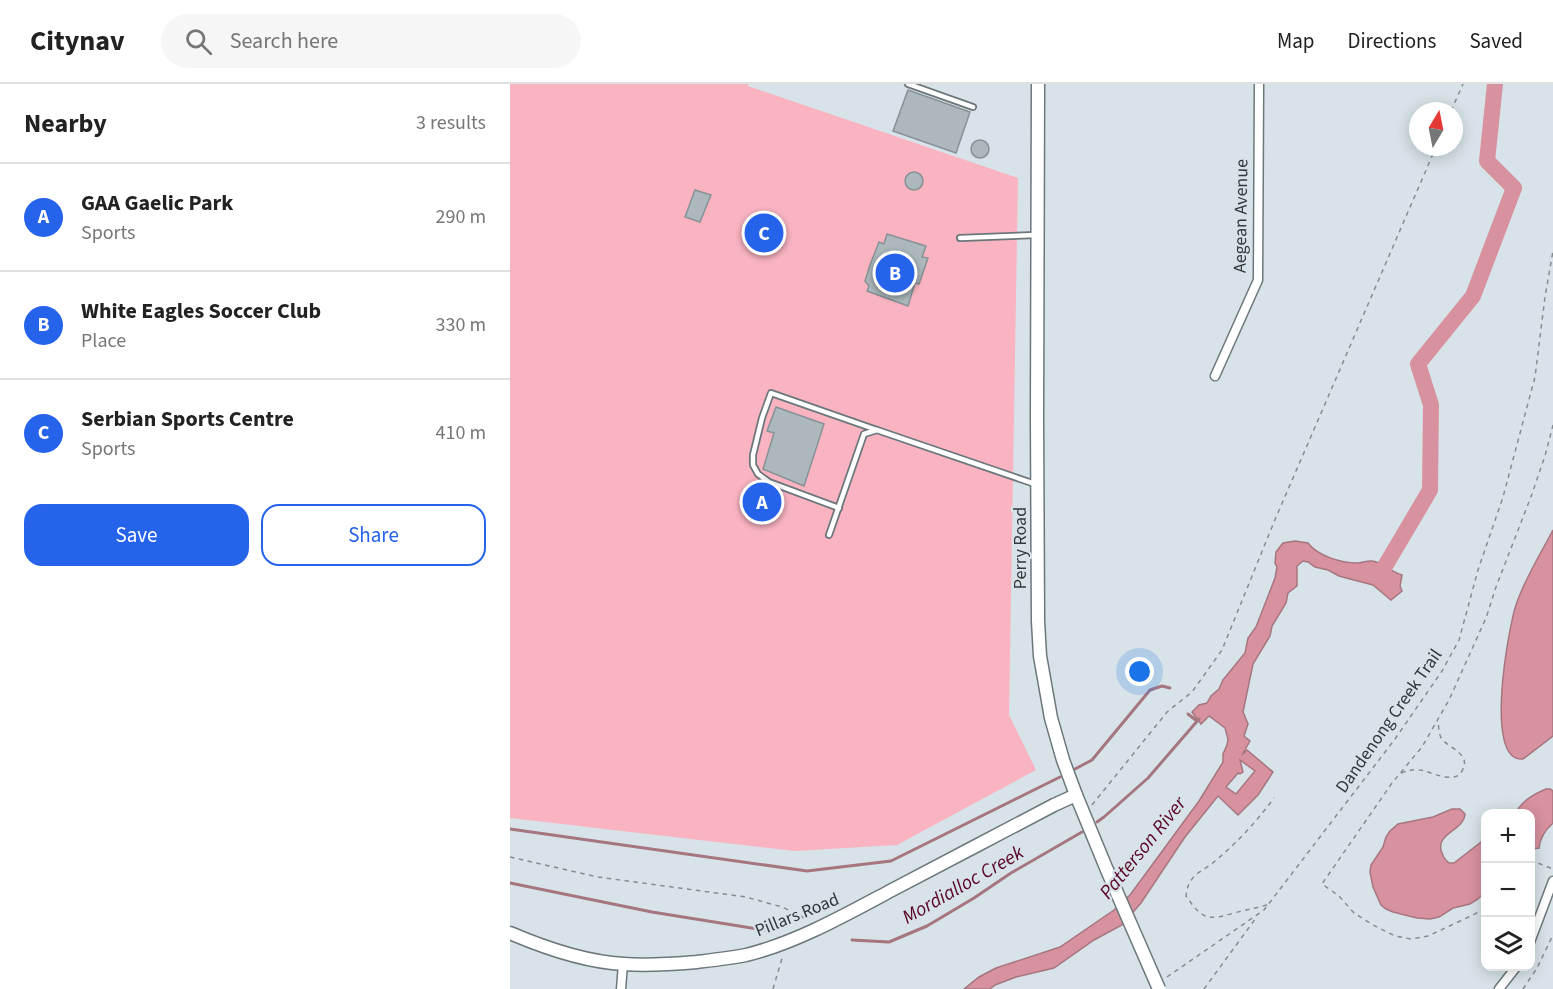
<!DOCTYPE html>
<meta charset="utf-8">
<style>
body{margin:0;font-family:"Source Sans 3",sans-serif;background:#f6f6f6;color:#222}
.controls{position:absolute;right:18px;bottom:18px;display:grid;overflow:hidden;border-radius:12px;box-shadow:0 3px 15px #0003}
.controls button{width:54px;height:54px;display:grid;place-items:center;padding:0;border:0;border-bottom:2px solid #e0e0e0;background:#fff;color:#222;font:30px sans-serif}
.compass{position:absolute;left:899px;top:18px;width:54px;height:54px;border-radius:50%;background:#fff;box-shadow:0 3px 15px #0003;rotate:10deg}
.you{position:absolute;left:630px;top:588px;width:21px;height:21px;margin:-15px;border:4px solid #fff;border-radius:50%;background:#1a73e8;box-shadow:0 0 0 9px #1a73e833}
.badge{display:grid;place-items:center;width:39px;height:39px;border-radius:50%;background:#2563eb;color:#fff;font-size:20px;font-weight:700}
.pin{position:absolute;translate:-50% -50%;border:3px solid #fff;box-shadow:0 2px 6px #0006}
.list{margin:0;padding:0;list-style:none}
h2{display:flex;justify-content:space-between;align-items:center;height:78px;margin:0;padding:0 24px;font-size:26px}
h2 small{font-size:20px;font-weight:400;color:#767676}
.list li{display:grid;grid-template-columns:39px 1fr auto;gap:18px;align-items:center;box-sizing:border-box;height:108px;padding:0 24px;border-top:2px solid #e0e0e0}
.list b{display:block;font-size:22px;white-space:nowrap}
.list p{margin:0;font-size:20px;white-space:nowrap;color:#767676}
.list em{font-size:20px;font-style:normal;color:#767676}
.actions{display:flex;gap:12px;padding:18px 24px}
.actions a{flex:1;padding:14px 0;border:2px solid #2563eb;border-radius:18px;text-align:center;font-size:21px;color:#2563eb}
.actions .main{background:#2563eb;color:#fff}
.icon{flex:none;width:33px;height:33px;fill:none;stroke:currentColor;stroke-width:2;stroke-linecap:round;stroke-linejoin:round}
.map{position:relative;flex:none;width:1043px;height:905px;overflow:hidden}
header{display:flex;align-items:center;gap:36px;box-sizing:border-box;height:84px;padding:0 30px;background:#fff;border-bottom:2px solid #e0e0e0}
header strong{font-size:28px}
nav{display:flex;gap:33px;margin-inline-start:auto;font-size:21px}
.search{width:420px;height:54px;background:#f6f6f6;display:flex;align-items:center;gap:15px;box-sizing:border-box;padding:0 21px;border-radius:33px;color:#767676;font-size:22px}
main{display:flex}
aside{flex:1;background:#fff}
.map>svg:first-child{display:block}
.green{fill:#fab4c1}
.water{fill:#d8919e;stroke:#a67680;stroke-width:1.5;fill-rule:evenodd}
.lines{fill:none;stroke-linecap:round;stroke-linejoin:round}
.stream{stroke:#a67680;stroke-width:3}
.river{stroke:#d8919e;stroke-width:16}
.building{fill:#acb8bc;stroke:#879297;stroke-width:1.5}
.lane-casing{stroke:#6c777b;stroke-width:8}
.street-casing{stroke:#6c777b;stroke-width:11}
.secondary-casing{stroke:#6c777b;stroke-width:15}
.path{stroke:#848d90;stroke-width:1.5;stroke-dasharray:4.5 4.5;stroke-linecap:butt}
.lane{stroke:#fff;stroke-width:4.5}
.street{stroke:#fff;stroke-width:8}
.secondary{stroke:#fff;stroke-width:12}
.secondary-bridge-casing{stroke:#6c777b;stroke-width:15;stroke-linecap:butt}
.secondary-bridge{stroke:#fff;stroke-width:12}
.labels{text-anchor:middle;dominant-baseline:central;stroke-width:4.5;stroke-linejoin:round;paint-order:stroke}
.street-label{font-size:18px;fill:#33383a;stroke:#d7e3e8}
.water-label{font-size:20px;font-style:italic;fill:#5c0626;stroke:#d7e3e8}
</style>
<header>
<strong>Citynav</strong>
<div class="search"><svg class="icon" aria-label="search" viewBox="0 0 24 24"><circle cx="10" cy="10" r="6"/><path d="M15 15l6 6"/></svg>Search here</div>
<nav><a>Map</a><a>Directions</a><a>Saved</a></nav>
</header>
<main>
<aside>
<h2>Nearby<small>3 results</small></h2>
<ul class="list">
<li><span class="badge">A</span><div><b>GAA Gaelic Park</b><p>Sports</p></div><em>290 m</em></li>
<li><span class="badge">B</span><div><b>White Eagles Soccer Club</b><p>Place</p></div><em>330 m</em></li>
<li><span class="badge">C</span><div><b>Serbian Sports Centre</b><p>Sports</p></div><em>410 m</em></li>
</ul>
<div class="actions"><a class="main">Save</a><a>Share</a></div>
</aside>
<div class="map">
<svg width="1043" height="905" viewBox="0 0 1043 905">
<rect width="100%" height="100%" fill="#d7e3e8"/>
<path class="green" d="M0 0H238V2L508 94 499 631 526 686 387 761 285 767 0 734Z"/>
<g class="water">
<path d="M1043 446V652L1013 675C973 679 999 542 1006 521 1015 494 1030 471 1043 446Z"/>
<path d="M785 457 798 459C808 472 831 479 847 479 853 479 860 475 866 478 876 482 882 488 892 491L890 502 892 507 881 516 863 501 829 492 818 486 805 483 798 478 793 477 787 482V502L778 509 776 519 762 542 760 552 743 580 733 628 738 640 734 652 740 657 732 671 737 666 763 688 748 711 728 731 708 712 675 753 631 819 612 841 584 856 544 884 506 893 485 901 480 905H454L469 893 486 884 550 863 604 826 620 811 689 717 713 678V670L717 661 718 655 715 644 699 632 691 640 682 628 689 621 697 619 701 612 709 605 713 596 735 569 738 554 746 543 765 494 767 483 765 479 766 468 773 459ZM730 676 745 687 726 710 716 703 728 689 730 690 733 688Z"/>
<path d="M1036 705H1040L1043 707V739C1035 746 1030 753 1029 764L1023 765 1021 759 1020 730 1006 729C1011 717 1024 710 1036 705Z"/>
<path d="M942 725H950L955 730C954 746 927 749 931 766 933 772 934 775 939 779H944L975 755V808L968 815 960 820 943 824 929 833 920 835 907 834 883 828 876 825 871 821 863 803 860 788 861 781 873 763 876 753 880 747 888 740 923 733Z"/>
</g>
<g class="lines">
<g class="stream">
<path d="M678 630 687 637"/>
<path d="M565 685 582 676 640 606 652 602 660 604"/>
<path d="M587 738 594 733 638 694 689 635"/>
<path d="M0 745 297 787 381 777 550 693"/>
<path d="M0 799 142 828 254 846"/>
<path d="M342 856 379 858 417 842 464 814 501 789 572 748"/>
</g>
<path class="river" d="M858 486 871 489 920 406 921 321 908 280 963 212 1004 104 977 77 985 0"/>
</g>
<g class="building">
<path d="M398 6 460 28 446 69 383 47Z"/>
<circle cx="470" cy="65" r="9"/>
<circle cx="404" cy="97" r="9"/>
<path d="M185 106 201 111 190 138 175 133Z"/>
<path d="M377 150 416 162 412 173 418 174 409 200 405 199 398 222 357 207 359 202 355 197 360 181 369 158 374 160Z"/>
<path d="M266 323 314 340 294 402 253 385 264 349 257 347Z"/>
</g>
<g class="lines">
<defs>
<g id="lane">
<path d="M398 0 463 23"/>
<path d="M450 154 525 151"/>
<path d="M329 424 259 398 248 390 243 381V371L252 334 261 309 367 346"/>
<path d="M319 451 354 350 367 346 525 400"/>
</g>
<g id="street">
<path d="M705 292 748 196 749 0"/>
<path d="M1020 858 1043 797"/>
<path d="M111 905 113 880"/>
<path d="M989 905 1007 882"/>
</g>
<g id="secondary">
<path d="M528 0 527 334 528 537 530 572 541 634 553 676 566 711 597 786"/>
<path d="M0 849C35 864 75 878 114 880 138 882 163 880 187 878 203 876 220 874 236 871 286 859 337 830 382 806 436 778 490 749 544 721L566 711"/>
</g>
</defs>
<use href="#lane" class="lane-casing"/>
<use href="#street" class="street-casing"/>
<use href="#secondary" class="secondary-casing"/>
<g class="path">
<path d="M941 27 953 0"/>
<path d="M891 689C912 681 917 690 936 693 943 694 949 693 952 687 962 670 940 665 932 655 928 650 929 642 928 637"/>
<path d="M582 721 657 628 682 608 712 566 764 438 926 63"/>
<path d="M0 773 88 793 236 813 272 823 290 831 296 836"/>
<path d="M1020 776 1043 785"/>
<path d="M757 821C746 824 735 826 724 829 697 837 692 835 676 812 677 805 678 800 682 795 688 787 698 784 705 777 727 759 747 737 764 714"/>
<path d="M975 824 963 831 918 852 901 855 885 852 863 841 844 829 829 812 812 800 882 699 912 663 939 616 976 534 986 503 1022 410 1035 372 1043 341"/>
<path d="M657 893 754 826 885 655 932 587 949 556 968 486 993 413 1025 293 1035 213 1043 167"/>
<path d="M263 905 273 871"/>
<path d="M694 905 746 834"/>
<path d="M1013 905 1027 884 1043 851"/>
</g>
<use href="#lane" class="lane"/>
<use href="#street" class="street"/>
<use href="#secondary" class="secondary"/>
<defs>
<path id="secondary-bridge" d="M597 786 649 905"/>
</defs>
<use href="#secondary-bridge" class="secondary-bridge-casing"/>
<use href="#secondary-bridge" class="secondary-bridge"/>
</g>
<g class="labels">
<g class="street-label">
<text transform="translate(731 132) rotate(-89)">Aegean Avenue</text>
<text transform="translate(510 464) rotate(-90)">Perry Road</text>
<text transform="translate(879 637) rotate(-55)">Dandenong Creek Trail</text>
<text transform="translate(287 831) rotate(-22)">Pillars Road</text>
</g>
<g class="water-label">
<text transform="translate(633 764) rotate(-51)">Patterson River</text>
<text transform="translate(453 801) rotate(-30)">Mordialloc Creek</text>
</g>
</g>
</svg>
<div class="controls">
<button>+</button>
<button>−</button>
<button><svg class="icon" aria-label="layers" viewBox="0 0 24 24"><path d="M12 4l9 5-9 5-9-5zM3 14l9 5 9-5"/></svg></button>
</div>
<svg class="compass" viewBox="-18 -18 36 36"><path d="M0-13l5 13h-10z" fill="#e53935"/><path d="M0 13l5-13h-10z" fill="#767676"/></svg>
<div class="you"></div>
<div class="pin badge" style="left:252px;top:418px">A</div>
<div class="pin badge" style="left:385px;top:189px">B</div>
<div class="pin badge" style="left:254px;top:149px">C</div>
</div>
</main>
